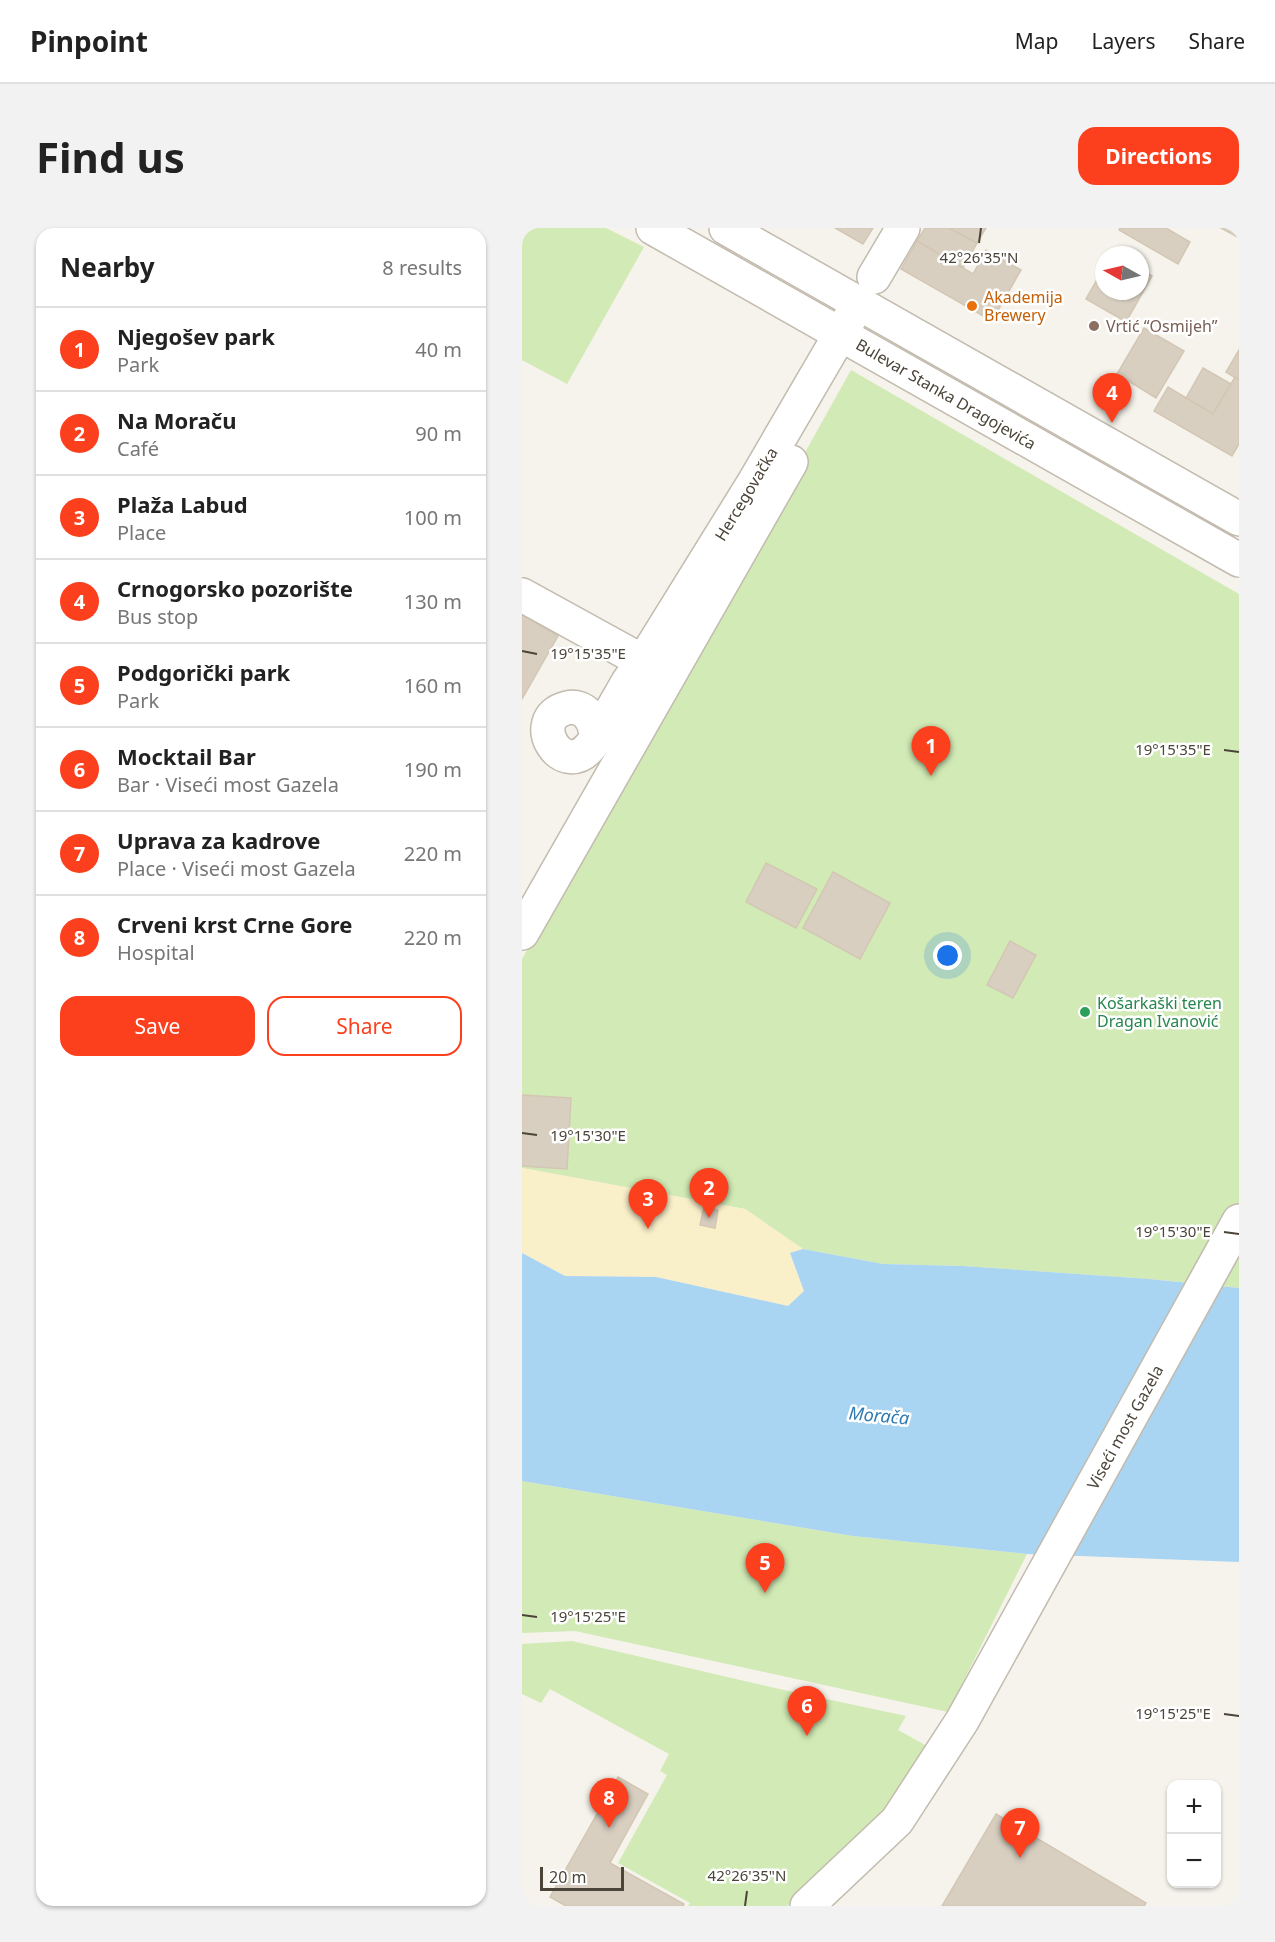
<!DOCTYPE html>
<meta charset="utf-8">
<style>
body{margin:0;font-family:"Noto Sans",sans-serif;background:#f2f2f2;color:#222}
.controls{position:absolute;right:18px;bottom:18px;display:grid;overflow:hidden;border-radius:12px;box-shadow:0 2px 4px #0004}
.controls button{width:54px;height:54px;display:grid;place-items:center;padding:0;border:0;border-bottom:2px solid #e0e0e0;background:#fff;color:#222;font:30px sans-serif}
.compass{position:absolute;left:573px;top:18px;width:54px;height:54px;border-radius:50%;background:#fff;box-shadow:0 2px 4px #0004;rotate:278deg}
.scale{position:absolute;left:18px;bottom:15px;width:84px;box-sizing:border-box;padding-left:6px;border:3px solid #4b4439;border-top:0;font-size:16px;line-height:21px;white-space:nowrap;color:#4b4439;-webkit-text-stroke:4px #fff;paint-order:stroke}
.you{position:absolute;left:426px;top:728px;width:21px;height:21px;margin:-15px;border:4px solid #fff;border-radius:50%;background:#1a73e8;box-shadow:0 0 0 9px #1a73e833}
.badge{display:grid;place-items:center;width:39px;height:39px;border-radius:50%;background:#fc3f1d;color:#fff;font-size:20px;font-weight:700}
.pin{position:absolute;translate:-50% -50px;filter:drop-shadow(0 2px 3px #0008)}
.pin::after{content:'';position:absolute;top:32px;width:21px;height:18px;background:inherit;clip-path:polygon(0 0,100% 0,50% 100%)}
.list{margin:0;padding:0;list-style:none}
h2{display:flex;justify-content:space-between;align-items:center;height:78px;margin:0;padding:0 24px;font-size:26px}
h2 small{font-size:20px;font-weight:400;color:#767676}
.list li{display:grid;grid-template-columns:39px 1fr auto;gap:18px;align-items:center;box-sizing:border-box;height:84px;padding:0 24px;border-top:2px solid #e0e0e0}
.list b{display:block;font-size:22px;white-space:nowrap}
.list p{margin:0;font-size:20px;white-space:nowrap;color:#767676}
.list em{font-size:20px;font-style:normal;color:#767676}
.actions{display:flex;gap:12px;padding:18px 24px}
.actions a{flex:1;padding:14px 0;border:2px solid #fc3f1d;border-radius:18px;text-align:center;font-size:21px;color:#fc3f1d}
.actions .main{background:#fc3f1d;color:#fff}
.map{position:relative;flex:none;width:717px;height:1678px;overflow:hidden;border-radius:18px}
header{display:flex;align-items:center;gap:36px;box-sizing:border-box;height:84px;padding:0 30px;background:#fff;border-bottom:2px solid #e0e0e0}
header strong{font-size:28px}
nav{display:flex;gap:33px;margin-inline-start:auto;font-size:21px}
.intro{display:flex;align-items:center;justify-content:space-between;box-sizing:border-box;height:144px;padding:0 36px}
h1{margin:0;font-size:42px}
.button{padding:15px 27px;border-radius:18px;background:#fc3f1d;color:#fff;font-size:21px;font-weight:700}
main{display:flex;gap:36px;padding:0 36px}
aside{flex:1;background:#fff;border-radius:18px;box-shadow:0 2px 4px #0004}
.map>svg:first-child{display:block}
.green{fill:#d2eab5}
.sand{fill:#f9efc9}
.water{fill:#a9d4f2}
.building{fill:#d8cfc1;stroke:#d3c7b4;stroke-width:1.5}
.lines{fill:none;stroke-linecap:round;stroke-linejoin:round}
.minor-casing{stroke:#c2bbae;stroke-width:36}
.minor{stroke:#fff;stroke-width:33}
.ticks{fill:none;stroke:#4b4439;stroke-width:2}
.food-dot{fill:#e8710a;stroke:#fff;stroke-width:2}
.education-dot{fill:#8d6e63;stroke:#fff;stroke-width:2}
.leisure-dot{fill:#2e9e5b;stroke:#fff;stroke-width:2}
.labels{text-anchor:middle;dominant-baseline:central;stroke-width:5;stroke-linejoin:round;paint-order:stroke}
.food-label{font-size:16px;fill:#c56008;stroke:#fff;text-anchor:start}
.education-label{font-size:16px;fill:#785e54;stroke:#fff;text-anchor:start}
.street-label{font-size:16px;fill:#4b4439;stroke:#fff}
.leisure-label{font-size:16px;fill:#27864d;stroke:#fff;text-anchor:start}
.water-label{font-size:18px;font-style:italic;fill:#2e7ab2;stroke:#fff}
.ticks-label{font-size:15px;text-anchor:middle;fill:#4b4439;stroke:#fff;stroke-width:5;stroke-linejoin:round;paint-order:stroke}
</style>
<header>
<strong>Pinpoint</strong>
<nav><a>Map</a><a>Layers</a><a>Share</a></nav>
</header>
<div class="intro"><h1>Find us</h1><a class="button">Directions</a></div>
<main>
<aside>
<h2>Nearby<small>8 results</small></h2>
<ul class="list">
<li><span class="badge">1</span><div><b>Njegošev park</b><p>Park</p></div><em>40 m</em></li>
<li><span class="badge">2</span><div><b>Na Moraču</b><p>Café</p></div><em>90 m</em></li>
<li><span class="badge">3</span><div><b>Plaža Labud</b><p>Place</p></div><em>100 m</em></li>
<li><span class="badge">4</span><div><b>Crnogorsko pozorište</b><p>Bus stop</p></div><em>130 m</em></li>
<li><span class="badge">5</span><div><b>Podgorički park</b><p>Park</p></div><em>160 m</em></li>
<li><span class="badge">6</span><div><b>Mocktail Bar</b><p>Bar · Viseći most Gazela</p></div><em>190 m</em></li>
<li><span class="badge">7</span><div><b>Uprava za kadrove</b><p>Place · Viseći most Gazela</p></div><em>220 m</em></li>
<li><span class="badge">8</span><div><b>Crveni krst Crne Gore</b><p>Hospital</p></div><em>220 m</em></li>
</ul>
<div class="actions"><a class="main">Save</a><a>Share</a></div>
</aside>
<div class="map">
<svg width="717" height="1678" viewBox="0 0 717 1678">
<rect width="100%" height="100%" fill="#f6f3ec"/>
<g class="green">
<path d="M0 0H84L122 19 45 156 0 132Z"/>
<path d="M329 142 717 366V1060L627 1051 441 1038 361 1036 281 1021 223 981 0 940V731Z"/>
<path d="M0 1253 331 1308 505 1326 426 1484 53 1403 0 1405Z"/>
<path d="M50 1413 262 1462 384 1488 376 1502 405 1518 383 1555 343 1609 289 1660 265 1678H166L168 1675 96 1635 145 1547 138 1543 147 1526 28 1461 19 1475 0 1466V1416Z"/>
</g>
<path class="sand" d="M0 940 223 981 281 1021 268 1026 282 1063 266 1078 134 1049 43 1048 0 1025Z"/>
<path class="water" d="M281 1021 361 1036 441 1038 627 1051 717 1060V1334L505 1326 331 1308 0 1253V1025L43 1048 134 1049 266 1078 282 1063 268 1025Z"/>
<g class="building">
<path d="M313 0H351L341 16Z"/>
<path d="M403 0H427L455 15 441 40 395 13Z"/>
<path d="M427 0H464L455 15Z"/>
<path d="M598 0H644L668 14 656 36 597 2Z"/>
<path d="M699 0H717V10Z"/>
<path d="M395 13 451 46 464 22 499 42 470 93 379 41Z"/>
<path d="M582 39V63H618V41L630 48 604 94 564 71Z"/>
<path d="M622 100 662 123 634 170 595 146Z"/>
<path d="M717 122V152L704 144Z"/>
<path d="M681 140 709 156 691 186 664 170Z"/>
<path d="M713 149 717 152V216L710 228 632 183 646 159 691 186Z"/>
<path d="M0 386 36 408 0 471Z"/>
<path d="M244 635 295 661 274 700 224 674Z"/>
<path d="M311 644 368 675 338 731 281 700Z"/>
<path d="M488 713 514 727 491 770 465 757Z"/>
<path d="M0 867 49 870 45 941 0 938Z"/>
<path d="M182 979 196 982 193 1000 178 997Z"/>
<path d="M96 1549 126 1566 88 1635 162 1676 161 1678H44L28 1669Z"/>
<path d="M474 1586 624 1675 622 1678H420Z"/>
</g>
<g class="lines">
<defs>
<g id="minor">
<path d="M131 0 717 332"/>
<path d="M204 0 717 291"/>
<path d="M352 49 381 0"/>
<path d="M0 367 120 433"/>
<path d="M74 508C73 492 63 476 45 480 2 490 41 557 71 515L106 454 130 419 231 256 336 76"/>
<path d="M0 705 269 234"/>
<path d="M285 1678 375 1593 440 1493 717 993"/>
</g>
</defs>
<use href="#minor" class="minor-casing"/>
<use href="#minor" class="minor"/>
</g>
<path class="ticks" d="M457 15 459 0M0 423 15 426M702 522 717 524M0 905 15 907M702 1004 717 1006M0 1387 15 1389M702 1486 717 1488M223 1678 225 1663"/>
<circle class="food-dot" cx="450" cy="78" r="6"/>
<circle class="education-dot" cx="572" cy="98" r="6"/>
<circle class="leisure-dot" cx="563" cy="784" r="6"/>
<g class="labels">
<g class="food-label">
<text x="462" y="69">Akademija<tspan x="462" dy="18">Brewery</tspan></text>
</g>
<g class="education-label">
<text x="584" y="98">Vrtić “Osmijeh”</text>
</g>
<g class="street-label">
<text transform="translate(424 166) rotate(30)">Bulevar Stanka Dragojevića</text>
<text transform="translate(224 266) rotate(-59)">Hercegovačka</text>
<text transform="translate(603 1199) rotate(-61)">Viseći most Gazela</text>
</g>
<g class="leisure-label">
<text x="575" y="775">Košarkaški teren<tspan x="575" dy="18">Dragan Ivanović</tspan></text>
</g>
<g class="water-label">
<text transform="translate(357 1187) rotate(5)">Morača</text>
</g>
</g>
<g class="ticks-label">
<text x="457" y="35">42°26'35"N</text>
<text x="66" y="431">19°15'35"E</text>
<text x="651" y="527">19°15'35"E</text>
<text x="66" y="913">19°15'30"E</text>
<text x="651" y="1009">19°15'30"E</text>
<text x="66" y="1394">19°15'25"E</text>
<text x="651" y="1491">19°15'25"E</text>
<text x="225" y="1653">42°26'35"N</text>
</g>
</svg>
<div class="controls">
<button>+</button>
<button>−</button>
</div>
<svg class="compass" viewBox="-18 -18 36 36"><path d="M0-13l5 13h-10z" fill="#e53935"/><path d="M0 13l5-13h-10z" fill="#767676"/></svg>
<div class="scale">20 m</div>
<div class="you"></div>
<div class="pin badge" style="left:409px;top:548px">1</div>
<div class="pin badge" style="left:187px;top:990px">2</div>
<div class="pin badge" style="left:126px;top:1001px">3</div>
<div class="pin badge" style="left:590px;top:195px">4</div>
<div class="pin badge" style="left:243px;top:1365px">5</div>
<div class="pin badge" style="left:285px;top:1508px">6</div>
<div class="pin badge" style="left:498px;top:1630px">7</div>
<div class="pin badge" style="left:87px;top:1600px">8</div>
</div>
</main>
